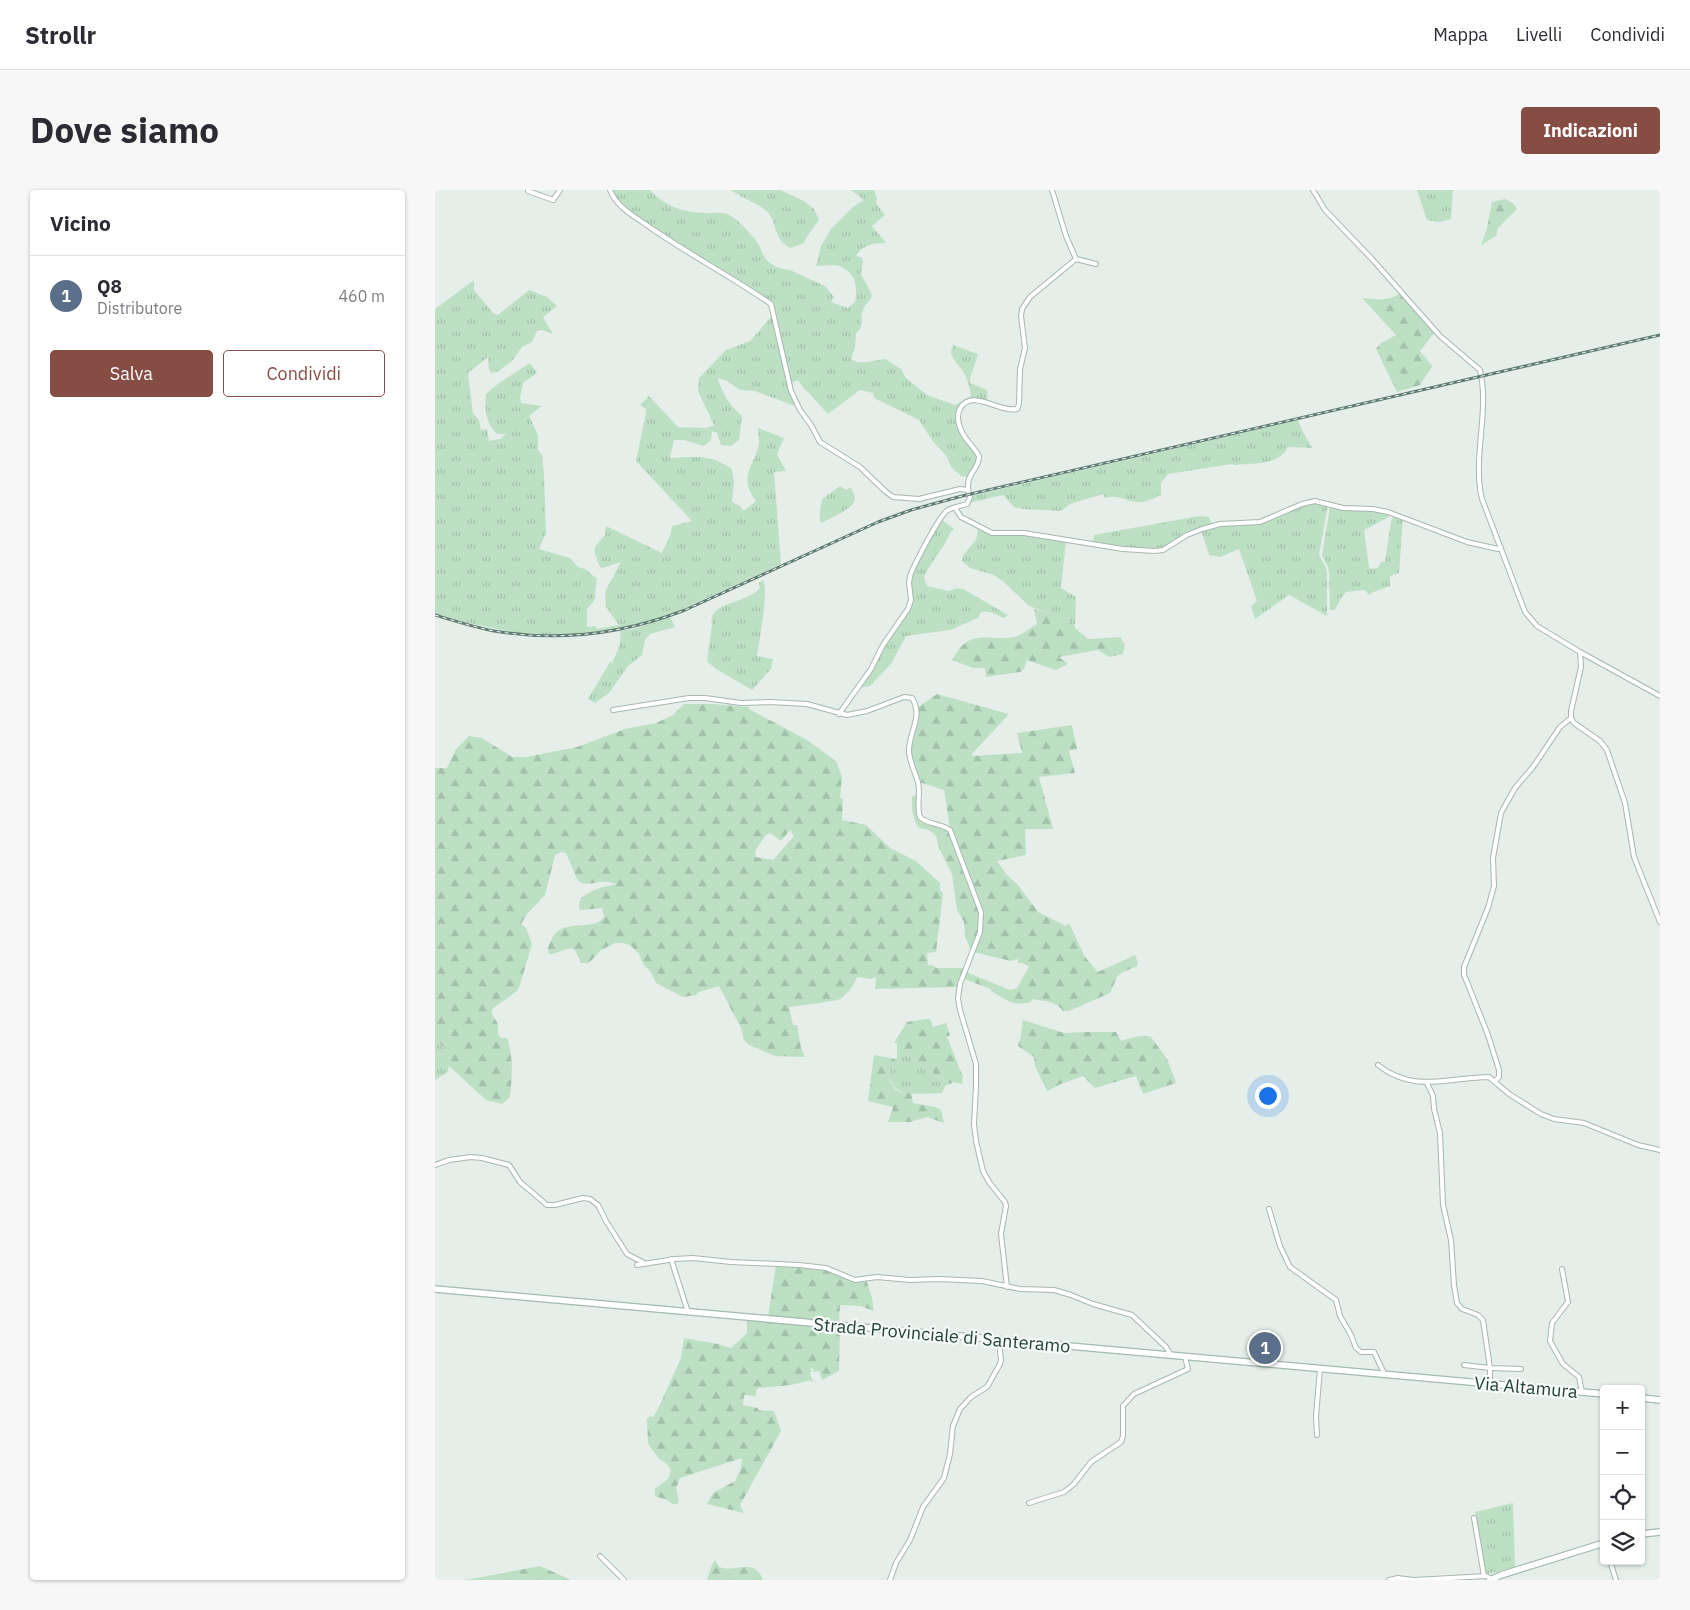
<!DOCTYPE html>
<html lang="it">
<meta charset="utf-8">
<style>
body{margin:0;font-family:"IBM Plex Sans",sans-serif;background:#f7f7f7;color:#2b2b33}
.controls{position:absolute;right:15px;bottom:15px;display:grid;overflow:hidden;border-radius:5px;box-shadow:0 1px 4px #0004}
.controls button{width:45px;height:45px;display:grid;place-items:center;padding:0;border:0;border-bottom:1px solid #e1e1e2;background:#fff;color:#2b2b33;font:25px sans-serif}
.you{position:absolute;left:832px;top:905px;width:18px;height:18px;margin:-12px;border:4px solid #fff;border-radius:50%;background:#1a73e8;box-shadow:0 0 0 8px #1a73e833}
.badge{display:grid;place-items:center;width:32px;height:32px;border-radius:50%;background:#864d45;color:#fff;font-size:16px;font-weight:700}
.pin{position:absolute;translate:-50% -50%;border:2px solid #fff;box-shadow:0 1px 5px #0006}
.list{margin:0;padding:0;list-style:none}
h2{display:flex;justify-content:space-between;align-items:center;height:65px;margin:0;padding:0 20px;font-size:21px}
h2 small{font-size:16px;font-weight:400;color:#7c7c81}
.list li{display:grid;grid-template-columns:32px 1fr auto;gap:15px;align-items:center;box-sizing:border-box;height:80px;padding:0 20px;border-top:1px solid #e1e1e2}
.list b{display:block;font-size:19px;white-space:nowrap}
.list p{margin:0;font-size:16px;white-space:nowrap;color:#7c7c81}
.list em{font-size:16px;font-style:normal;color:#7c7c81}
.actions{display:flex;gap:10px;padding:15px 20px}
.actions a{flex:1;padding:11px 0;border:1px solid #864d45;border-radius:5px;text-align:center;font-size:18px;color:#864d45}
.actions .main{background:#864d45;color:#fff}
.icon{flex:none;width:28px;height:28px;fill:none;stroke:currentColor;stroke-width:2;stroke-linecap:round;stroke-linejoin:round}
.map{position:relative;flex:none;width:1225px;height:1390px;overflow:hidden;border-radius:5px}
header{display:flex;align-items:center;gap:30px;box-sizing:border-box;height:70px;padding:0 25px;background:#fff;border-bottom:1px solid #e1e1e2}
header strong{font-size:24px}
nav{display:flex;gap:28px;margin-inline-start:auto;font-size:18px}
.intro{display:flex;align-items:center;justify-content:space-between;box-sizing:border-box;height:120px;padding:0 30px}
h1{margin:0;font-size:35px}
.button{padding:12px 22px;border-radius:5px;background:#864d45;color:#fff;font-size:18px;font-weight:700}
main{display:flex;gap:30px;padding:0 30px}
aside{flex:1;background:#fff;border-radius:5px;box-shadow:0 1px 4px #0004}
.map>svg:first-child{display:block}
.grass{fill:url(#grass-tufts)}
.forest{fill:url(#forest-firs);fill-rule:evenodd}
.lines{fill:none;stroke-linecap:round;stroke-linejoin:round}
.street-casing{stroke:#a7b7b0;stroke-width:6}
.secondary-casing{stroke:#a3bab0;stroke-width:8}
.street{stroke:#fff;stroke-width:4}
.secondary{stroke:#fff;stroke-width:5.5}
.rail-casing{stroke:#5e7c72;stroke-width:3}
.rail{stroke:#f6faf8;stroke-width:1;stroke-dasharray:4;stroke-linecap:butt}
.labels{text-anchor:middle;dominant-baseline:central;stroke-width:4.5;stroke-linejoin:round;paint-order:stroke}
.street-label{font-size:18px;fill:#234137;stroke:#f6faf8}
</style>
<header>
<strong>Strollr</strong>
<nav><a>Mappa</a><a>Livelli</a><a>Condividi</a></nav>
</header>
<div class="intro"><h1>Dove siamo</h1><a class="button">Indicazioni</a></div>
<main>
<aside>
<h2>Vicino<small></small></h2>
<ul class="list">
<li><span class="badge" style="background:#5c6f8a">1</span><div><b>Q8</b><p>Distributore</p></div><em>460 m</em></li>
</ul>
<div class="actions"><a class="main">Salva</a><a>Condividi</a></div>
</aside>
<div class="map">
<svg width="1225" height="1390" viewBox="0 0 1225 1390">
<defs>
<pattern id="grass-tufts" width="24" height="20" patternUnits="userSpaceOnUse" patternTransform="scale(1.25)"><rect width="24" height="20" fill="#bde0c4"/><path d="M3 7l-1-3M5 7V3M7 7l1-3M15 17l-1-3M17 17v-4M19 17l1-3" fill="none" stroke="#a2c1a9"/></pattern>
<pattern id="forest-firs" width="22" height="20" patternUnits="userSpaceOnUse" patternTransform="scale(1.25)"><rect width="22" height="20" fill="#bde0c4"/><path d="M5 1l3.5 6h-7zM16 11l3.5 6h-7z" fill="#a2c1a9"/></pattern>
</defs>
<rect width="100%" height="100%" fill="#e5eee9"/>
<g class="grass">
<path d="M176 0H215C231 18 251 23 275 23 281 23 289 22 294 25 303 29 319 47 324 55 326 59 327 63 329 66 333 75 346 79 355 80L390 96 399 107 396 112 413 118 420 112C423 98 421 83 406 77 400 74 388 76 381 76L386 56 396 39 418 17 429 10 416 0H439L442 8 441 13 450 25 437 36 451 53C438 53 427 55 421 66L427 68 428 71 426 84C430 92 434 98 437 106 435 111 430 114 428 120 424 129 430 136 421 143L420 157 416 169C424 176 440 170 450 169L466 179 471 188 492 205 520 215 536 206C535 198 533 190 529 183 525 176 518 171 516 163 515 161 518 157 518 155L543 164 535 189V193L552 200 553 213 535 209 524 218C524 225 523 236 526 242 537 267 552 258 533 287L526 286 516 277 512 267 497 250 484 230 439 208 438 203 425 200 393 224 372 201 370 200 363 190 354 194 337 116 215 37 185 14Z"/>
<path d="M296 0H345L369 11 379 19 384 30 371 48 369 53 355 58C339 48 343 39 335 25 328 15 306 8 296 0Z"/>
<path d="M982 0H1018L1016 29 1004 32 992 30Z"/>
<path d="M39 90V100L58 123 63 125 94 100 112 107 122 116 108 127 118 144 107 140 102 141 97 152 87 157 77 171 62 182 57 183 54 180 53 167 33 183 37 217 38 223 44 230 46 240 52 239 54 251 65 249 71 244H62C51 233 49 219 51 204L64 193 95 173 102 183 88 193 85 207 86 213 107 216 94 226 103 245V260L107 265 109 284 111 343 104 359 135 368 143 377 150 379 162 389 159 411 152 419V437L161 436V439L184 435 171 417 170 402 186 372 167 378 165 377C158 359 156 360 170 345L171 336 227 363 236 343 237 336 257 331 201 271 211 223V219L205 215 214 206 243 237 272 238 279 235 263 201 264 188 291 160 315 151 337 126 354 200 360 216 320 201 305 200 292 191 283 188C286 202 296 217 307 226L304 250 296 256 286 255 282 243 277 241 276 250 269 256 249 250H239L235 268C259 267 276 264 297 279L299 293 297 312 305 316 309 321 321 311C304 288 316 280 323 258 325 252 323 244 323 238L349 248 342 264 351 281 339 282 346 374 239 423 198 437 148 444H85L24 431 0 424V119Z"/>
<path d="M863 230 866 238 877 258 853 257C844 276 818 273 800 275L797 274 733 284 726 293V305C719 308 710 313 702 312 690 311 683 304 670 308L668 304 635 314 626 321 588 319 579 317 568 305 534 313 537 310 536 306Z"/>
<path d="M405 296 411 300 416 297C417 301 420 305 420 309 420 318 394 329 386 333 383 326 386 316 387 309Z"/>
<path d="M876 312 893 314 884 365 891 378 892 384V426L854 405 820 429 816 416 822 411 804 359 785 367 774 365 766 340 790 335 821 334Z"/>
<path d="M895 317 937 320 954 324 953 327 950 329 929 340 934 377 936 379 943 378 946 372H950L956 331 960 325 968 328 964 383 955 386V396L936 403 935 405 929 400 911 402 906 408 900 420H895L894 384 893 377 887 365Z"/>
<path d="M764 326 774 327 777 335 724 360H708L658 353 659 345Z"/>
<path d="M506 329 519 339 515 343 512 350 490 384 489 388 492 396 514 401 522 398 528 399 573 425 569 428C561 425 553 419 545 423L543 428 515 440 471 446 456 474 435 496 422 498 452 450 476 416 475 387 481 372Z"/>
<path d="M543 338 558 344H578L631 351 626 398 641 407 640 435 627 427 621 426 594 416 569 392 559 385 535 378 527 371 528 365 541 350Z"/>
<path d="M328 390C334 401 324 452 322 466L338 469 336 479 317 500 281 479 272 471 277 434C272 411 318 413 325 397L324 393Z"/>
<path d="M235 427 240 437 215 444 210 450 207 465 193 476 174 503 160 513 153 509 175 472 177 473C182 462 187 453 185 441L198 439Z"/>
<path d="M0 848 15 865 13 882 0 890Z"/>
<path d="M462 862 474 865 497 883 516 894 510 896 507 903C489 903 456 910 455 885 455 879 457 872 462 868Z"/>
<path d="M1078 1313 1080 1377 1052 1384 1050 1382 1040 1322Z"/>
</g>
<g class="forest">
<path d="M1070 9 1078 13 1082 19 1063 38 1061 46 1046 55 1052 38 1057 12Z"/>
<path d="M965 103 1000 142 985 161 997 176 985 195 962 202 941 159 946 153 961 145 927 108C941 109 954 112 965 103Z"/>
<path d="M599 419 627 427 640 435V438L653 449 686 447 687 451 690 454 688 464 674 467 663 460 624 467 633 474 621 480 592 470 589 479 585 482 551 487 550 478H538L517 470C520 465 524 458 529 454 542 442 563 451 579 447 588 445 594 438 602 434Z"/>
<path d="M502 504 574 524 537 564V566L587 563 582 543 637 535 642 559 634 561 640 583 604 587 618 639H590L591 665 562 671 572 685 583 695 603 722 631 736 634 733 650 767 663 782 700 765 703 773 702 776 686 783 682 787 675 803 634 821H628C622 811 608 811 597 809L596 812C577 817 572 810 556 801V799L529 789 531 782 575 800 582 798 594 777 588 773H583V769L576 771 538 762 543 747 547 723 520 648 515 639 509 600 484 592 475 561 482 518Z"/>
<path d="M249 514H278L314 517V519L372 550 401 571 407 587 405 608 408 609 407 630 431 635 455 658 481 671 505 693V700L508 703 501 762 492 763 493 775 499 776 501 778H530L522 797 440 799 441 787 436 789 422 787C419 795 413 804 405 809 402 811 362 816 354 817L358 835H362L366 858 370 867 340 866 314 855 309 850 306 838 284 796 264 802 261 805 248 807 221 793 216 782 209 775 204 764 195 755 188 753H180L166 760 154 773H146L140 760 136 758 117 764H114C112 759 113 757 115 753 124 725 159 743 169 727L167 718 147 720 144 719C144 716 144 713 145 710 150 702 171 695 180 695L181 694C164 687 156 699 143 691L131 663 126 662 120 665 110 705 92 724 86 734 91 738 97 754 85 795 82 801 57 819V824L63 834V844L66 848H72C79 869 77 886 75 907L67 914 51 910 14 876C15 861 10 859 0 848V578H12L21 559 34 546 47 548 77 567H91L142 557 190 539 221 533 238 525ZM355 640 359 646 338 670 321 667 320 661 331 645 335 643 346 651Z"/>
<path d="M482 604V615L485 630 514 641 545 723 544 737 536 760 530 747 529 732 522 720 517 684 504 658 501 646 494 640 484 638C477 628 477 619 477 607Z"/>
<path d="M491 829H495L498 837 511 833 515 845 512 847 528 887 527 894 517 892 516 894 497 883 474 865 462 862V853H459L472 832Z"/>
<path d="M588 830 629 843 649 842H681L686 851C696 848 707 844 716 847L732 869 741 893 708 904 701 886 660 898 648 886 626 894 612 901 600 876 599 867 583 856 586 845Z"/>
<path d="M439 865 461 869C454 877 451 896 464 901 467 903 472 903 476 903L478 913 500 917 506 920 509 933 492 927 475 932H453L458 917 433 911Z"/>
<path d="M341 1075 387 1078 414 1089H431L437 1108 439 1121 426 1116 405 1115 404 1133 333 1127Z"/>
<path d="M312 1129 405 1138 404 1181 387 1190 384 1181 379 1182 378 1178 375 1179 377 1181 375 1183 378 1193 376 1190 356 1195 323 1198 321 1200V1206L309 1205 308 1215 323 1218V1220L339 1221 346 1241 305 1315 309 1323 272 1314 278 1303 300 1291 306 1278 307 1268 245 1288 241 1298 244 1311 242 1314H238L232 1310 220 1306V1299L233 1289 236 1280 231 1273 224 1269 213 1254 212 1228H214V1226L218 1227 223 1219 246 1168 249 1148 283 1154 296 1158 312 1143Z"/>
<path d="M280 1370 284 1377C302 1383 319 1367 328 1390H272L277 1375Z"/>
<path d="M105 1376 136 1390H29L36 1389Z"/>
</g>
<g class="lines">
<defs>
<g id="street">
<path d="M175 0C182 18 201 27 216 38 255 65 297 87 336 114L356 201 365 220 376 235 385 252 425 277 450 301 458 307 484 309 525 299 533 300"/>
<path d="M878 0 890 20 937 69 1005 146 1045 180C1055 222 1037 267 1047 309L1090 422 1102 436 1145 462 1146 477 1136 521V528L1139 533 1165 551 1172 560 1190 613 1199 667 1225 732"/>
<path d="M93 1 118 10 125 0"/>
<path d="M641 69 661 74"/>
<path d="M534 304C529 282 544 282 544 266 539 257 530 250 526 240 523 233 521 224 526 217 538 199 565 223 582 219L584 214 585 179 590 158 586 126 587 119 595 107 641 69 631 46 617 0"/>
<path d="M521 318 522 321 526 327 557 343H589L688 359 719 361 728 360 752 345 767 339 785 334 825 332 867 314 880 311 908 318 938 319 953 322 1032 352 1063 359 1066 358"/>
<path d="M1145 462 1225 506"/>
<path d="M178 520 254 508H270L306 513 335 512 372 514 412 525 432 521 469 507 477 508C489 527 473 543 474 562 475 573 480 582 483 592 486 603 481 615 485 627 493 635 505 633 515 640L546 722 545 742 525 794 523 808 525 820 541 874V896L539 934 541 951 548 981 554 992 570 1012 571 1016 566 1044 572 1097"/>
<path d="M404 524 436 479 448 455 473 419 476 410 474 393 475 386C479 375 505 324 513 320 519 317 526 316 532 314L535 307"/>
<path d="M943 875C979 904 1015 887 1054 887L1074 904 1106 924 1119 929 1149 933 1203 955 1225 960"/>
<path d="M1060 891 1064 887V880L1053 845 1032 792 1029 785V777L1053 718 1059 696 1058 668 1066 623 1080 598 1098 577 1125 537 1136 528"/>
<path d="M992 893 998 906 999 919 1005 943 1008 1015 1016 1050 1019 1095 1022 1113 1027 1119 1043 1125 1048 1130 1055 1178V1194"/>
<path d="M0 975 14 970 36 967 47 968 74 975 85 992 112 1015H120L148 1008 155 1009 163 1015 171 1031 192 1064 209 1073"/>
<path d="M834 1019 845 1056 855 1077 901 1110 905 1126 916 1145 921 1158 926 1162H939L948 1181V1184"/>
<path d="M236 1069 253 1122"/>
<path d="M202 1075 240 1069 258 1068 296 1072 364 1075 391 1078 420 1090 442 1087 475 1090 504 1089 547 1091 585 1099 619 1100 636 1105 658 1114 697 1125 731 1157 736 1165"/>
<path d="M1127 1079 1133 1112 1117 1133 1115 1151 1128 1174 1144 1187 1147 1202"/>
<path d="M1029 1175 1055 1178 1086 1179"/>
<path d="M882 1245 881 1226 885 1179"/>
<path d="M594 1313 629 1302 639 1294 656 1272 686 1252 688 1246V1216L699 1204 753 1179 750 1167"/>
<path d="M1039 1328 1049 1386"/>
<path d="M165 1366 189 1390"/>
<path d="M1175 1371 1181 1390"/>
<path d="M455 1390 461 1373 475 1350 488 1317 509 1288 515 1264 518 1236 525 1219 536 1207 552 1197 565 1174 566 1170 564 1149"/>
<path d="M954 1390 963 1388 978 1390"/>
<path d="M980 1390 1051 1386 1056 1389"/>
</g>
<g id="secondary">
<path d="M0 1099 1169 1204"/>
<path d="M1206 1208 1225 1210"/>
<path d="M1206 1344 1225 1342"/>
<path d="M1055 1390 1066 1385 1169 1353"/>
</g>
</defs>
<use href="#street" class="street-casing"/>
<use href="#secondary" class="secondary-casing"/>
<use href="#street" class="street"/>
<use href="#secondary" class="secondary"/>
<defs>
<path id="rail" d="M0 425C20 431 39 437 59 441 124 452 188 444 250 420L443 332 476 320 527 306 1225 145"/>
</defs>
<use href="#rail" class="rail-casing"/>
<use href="#rail" class="rail"/>
</g>
<g class="labels">
<g class="street-label">
<text transform="translate(507 1145) rotate(5)">Strada Provinciale di Santeramo</text>
<text transform="translate(1091 1197) rotate(5)">Via Altamura</text>
</g>
</g>
</svg>
<div class="controls">
<button>+</button>
<button>−</button>
<button><svg class="icon" aria-label="locate" viewBox="0 0 24 24"><circle cx="12" cy="12" r="6"/><path d="M12 2v4M12 18v4M2 12h4M18 12h4"/></svg></button>
<button><svg class="icon" aria-label="layers" viewBox="0 0 24 24"><path d="M12 4l9 5-9 5-9-5zM3 14l9 5 9-5"/></svg></button>
</div>
<div class="you"></div>
<div class="pin badge" style="left:830px;top:1158px;background:#5c6f8a">1</div>
</div>
</main>
